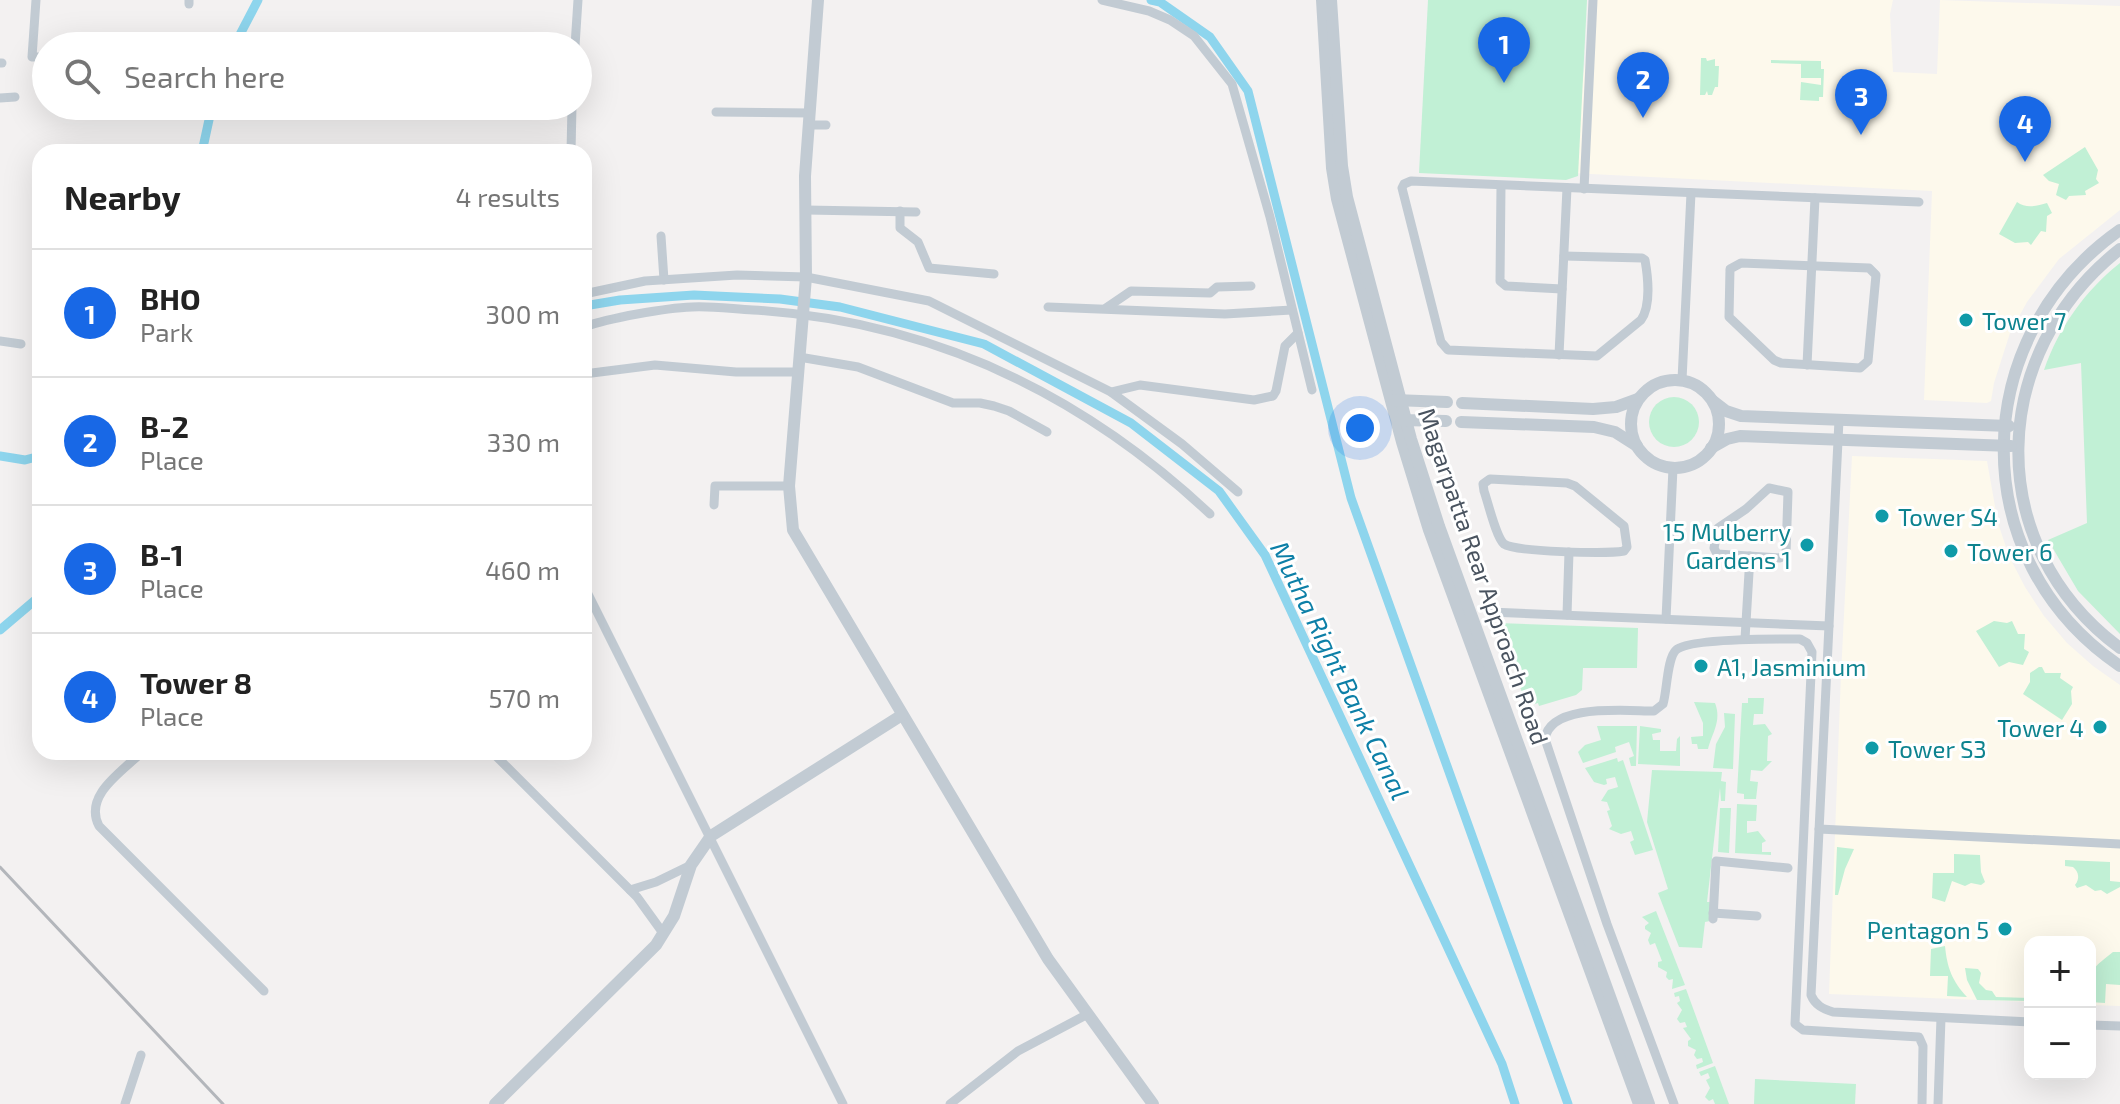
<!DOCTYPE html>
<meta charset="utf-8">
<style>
body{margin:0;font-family:"Exo 2",sans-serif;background:#f2f2f2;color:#222}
.controls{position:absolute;right:24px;bottom:24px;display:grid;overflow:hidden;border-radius:16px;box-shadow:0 8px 32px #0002}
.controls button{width:72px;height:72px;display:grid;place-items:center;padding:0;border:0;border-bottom:2px solid #e0e0e0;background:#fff;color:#222;font:40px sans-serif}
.you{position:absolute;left:1360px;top:428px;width:28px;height:28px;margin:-20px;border:6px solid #fff;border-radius:50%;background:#1a73e8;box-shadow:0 0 0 12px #1a73e833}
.badge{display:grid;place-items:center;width:52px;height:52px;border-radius:50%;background:#1868e6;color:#fff;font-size:26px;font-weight:700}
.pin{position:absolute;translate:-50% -66px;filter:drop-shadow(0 2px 4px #0008)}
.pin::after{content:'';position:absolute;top:42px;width:28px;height:24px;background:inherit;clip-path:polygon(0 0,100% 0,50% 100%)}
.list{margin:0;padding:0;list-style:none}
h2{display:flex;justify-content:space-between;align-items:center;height:104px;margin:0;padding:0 32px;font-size:34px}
h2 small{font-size:26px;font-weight:400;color:#767676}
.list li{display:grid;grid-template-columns:52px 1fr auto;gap:24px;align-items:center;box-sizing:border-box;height:128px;padding:0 32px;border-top:2px solid #e0e0e0}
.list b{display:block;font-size:30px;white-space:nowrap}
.list p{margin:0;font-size:26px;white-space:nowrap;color:#767676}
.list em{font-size:26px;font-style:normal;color:#767676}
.icon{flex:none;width:44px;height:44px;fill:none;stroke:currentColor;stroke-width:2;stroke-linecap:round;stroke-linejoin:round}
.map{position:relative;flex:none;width:2120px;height:1104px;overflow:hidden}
.search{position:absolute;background:#fff;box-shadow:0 8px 32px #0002;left:32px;top:32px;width:560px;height:88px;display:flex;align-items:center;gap:20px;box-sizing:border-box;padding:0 28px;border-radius:44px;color:#767676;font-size:30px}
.panel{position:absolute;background:#fff;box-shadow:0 8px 32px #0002;left:32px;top:144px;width:560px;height:616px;border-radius:24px}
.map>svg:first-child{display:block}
.commercial{fill:#fdf9ec}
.green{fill:#c1f0d5}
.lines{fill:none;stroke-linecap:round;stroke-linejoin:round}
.canal{stroke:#8ed5ed;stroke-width:9}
.minor{stroke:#c2cbd3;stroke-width:9}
.tertiary{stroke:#c2cbd3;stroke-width:12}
.rail{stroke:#b3b6bb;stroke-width:3}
.culture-dot{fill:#0f9aa8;stroke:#fff;stroke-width:3}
.labels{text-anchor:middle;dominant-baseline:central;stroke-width:6;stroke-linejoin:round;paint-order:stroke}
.culture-label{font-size:24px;fill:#0d838f;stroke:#fff;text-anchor:start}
.street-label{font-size:24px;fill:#49535f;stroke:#fff}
.water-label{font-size:26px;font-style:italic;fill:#0c7fa7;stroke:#fff}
</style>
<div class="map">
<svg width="2120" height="1104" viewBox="0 0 2120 1104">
<rect width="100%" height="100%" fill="#f3f1f1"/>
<g class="commercial">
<path d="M1596 0H1893L1890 14 1893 72 1937 74 1940 0 2120 6V210L2059 259 2027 302 2010 333 1994 383 1991 401 1987 403 1924 400 1932 191 1571 173 1567 170Z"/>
<path d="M1852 456 1987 461 1998 523 2009 556 2025 587 2044 616 2067 643 2093 666 2120 685V1006L2090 1005V942H2030V1002L1829 994 1841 674Z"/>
</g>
<g class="green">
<path d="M1428 0H1587L1578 176 1566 180 1419 173Z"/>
<path d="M1701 58H1706L1707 61 1715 59V66H1719L1718 87H1715L1712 95H1708L1707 91 1705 95H1700Z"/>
<path d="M1771 60 1821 61V69H1824L1823 97H1819V101L1800 100 1801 82 1821 85V78H1801V64L1771 63Z"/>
<path d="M2085 147 2098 170 2096 179 2099 183 2085 191 2086 195 2069 196 2066 200 2056 195 2059 184 2049 181 2043 175Z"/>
<path d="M2017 202C2026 209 2037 206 2047 203L2052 213 2047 216 2046 232 2041 231 2031 245 2028 242 2015 243 1999 234Z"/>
<path d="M2120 263V634L2078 591 2048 540 2087 523 2081 363 2044 370C2059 327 2085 291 2120 263Z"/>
<circle cx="1674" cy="422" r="25"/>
<path d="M1994 621 2007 623 2012 621 2018 634H2025L2024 649 2029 652 2023 665 2009 662 1999 667 1976 631Z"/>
<path d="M1498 623 1638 628 1637 668H1583L1582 690 1576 695 1539 706 1538 703 1529 706 1525 701Z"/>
<path d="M2039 667H2042L2045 673H2061L2060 678 2073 687 2071 691 2072 704 2062 720 2023 694 2030 682V673Z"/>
<path d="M1748 698H1764L1763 714H1754L1753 725 1765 724 1772 734 1768 736 1767 761H1772L1762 771 1751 770 1750 781 1758 782 1756 799H1744V794L1737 793 1742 703H1748Z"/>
<path d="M1694 702 1715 703C1722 721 1712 733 1708 749H1698L1697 744H1692L1691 737 1703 736V723Z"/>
<path d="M1724 713 1735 714 1733 769 1713 768 1716 744 1725 727Z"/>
<path d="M1597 726H1637L1636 766H1631L1629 758 1634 756 1629 742 1615 747 1616 752 1583 763 1578 752 1585 745 1601 740Z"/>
<path d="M1640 726 1661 729V732L1652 734 1653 740H1660V751H1676L1677 739 1680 736V766L1638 764Z"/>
<path d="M1617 758 1618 762 1623 760 1653 850 1635 855 1630 842 1634 840 1631 831 1621 834 1609 829 1612 826 1607 811 1610 810 1607 802 1601 801 1608 790 1618 787 1615 777 1606 779 1607 784 1604 785 1594 782 1585 768Z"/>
<path d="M1652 770 1722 772 1721 781 1726 782 1725 801H1721L1720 788 1707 902H1710V921L1705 922 1702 948 1679 947 1658 893 1668 889 1647 822Z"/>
<path d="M1737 804 1757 805 1756 821H1747V833L1758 831 1766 841 1762 843V852H1771V855L1735 853Z"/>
<path d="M1720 808H1731L1729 853 1718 852Z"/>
<path d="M1837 847 1854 849 1845 869 1838 895H1835Z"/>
<path d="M1954 854 1980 855 1981 872 1985 882 1981 885 1971 883 1965 886 1952 881 1945 902 1932 898 1933 873H1954Z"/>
<path d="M2065 860 2110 862V881L2120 882V887L2107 894 2101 890 2095 891 2086 885 2077 888 2075 885C2080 879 2079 872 2073 867L2065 866Z"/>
<path d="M1656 911 1685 985 1672 989 1673 979 1669 980 1666 977 1667 972 1658 967V962L1662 961 1655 943 1650 945 1648 940 1651 933 1645 929V926L1649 923 1642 917Z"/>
<path d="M1945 946C1947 967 1952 981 1967 997L1947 996 1948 976H1930L1931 949Z"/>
<path d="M2113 952H2120V985L2106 984 2105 1003 2090 1002C2090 969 2088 972 2113 952Z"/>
<path d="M1965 968 1978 969 1981 973 1979 983 1986 990 1992 991 1996 997 2030 998V1001L1977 1000 1967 980Z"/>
<path d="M1686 989 1713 1063 1697 1069 1696 1065 1703 1062 1702 1058 1697 1059 1694 1055 1696 1050 1688 1046V1041L1691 1039 1683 1028 1687 1027 1685 1022 1680 1023 1677 1019 1682 1010 1677 1003 1680 1001 1679 996 1675 997 1674 993Z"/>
<path d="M1715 1066 1729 1104H1715L1713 1099 1709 1101 1705 1097 1710 1088 1706 1080 1710 1078 1708 1073 1701 1076 1699 1072Z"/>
<path d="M1755 1079 1856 1084 1855 1104H1754Z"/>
</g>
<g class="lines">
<g class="canal">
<path d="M1151 0 1160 2 1210 37 1248 91 1351 498 1568 1104"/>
<path d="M234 46 258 0"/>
<path d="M202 152 212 106"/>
<path d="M584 306 620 300 694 295 780 299 840 307 984 344 1131 423 1219 491 1265 555 1502 1064 1515 1104"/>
<path d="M0 456 25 460 40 456"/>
<path d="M0 630 40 596"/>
</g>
<g class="minor">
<path d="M36 0 32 57H46"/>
<path d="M1102 0 1149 11 1170 20 1194 36 1232 84 1270 217 1312 390"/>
<path d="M189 4V0"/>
<path d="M575 46 578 0"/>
<path d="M0 63H2"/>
<path d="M0 98 15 97"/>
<path d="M716 112 810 113"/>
<path d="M809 125H826"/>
<path d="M571 152 572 106"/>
<path d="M1501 186 1500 281 1506 286 1562 289"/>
<path d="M1584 189 1593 0"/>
<path d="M806 210 916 212"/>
<path d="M900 211V228L918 242 929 268 994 274"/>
<path d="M661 236 664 280"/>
<path d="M1564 256 1642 258 1645 260C1648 277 1651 306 1641 320L1597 356 1448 350 1441 342 1402 188 1404 184 1411 181 1919 202"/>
<path d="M1741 263 1869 268 1876 275 1868 361 1860 368 1781 363 1774 360 1729 317 1730 269Z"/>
<path d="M584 294 645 281 737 275 806 277 929 301 1111 392 1182 444 1238 492"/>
<path d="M1048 307 1225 314 1292 310"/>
<path d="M1106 308 1131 291 1210 293 1217 287 1251 286"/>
<path d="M584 327C609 318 665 308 692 307 712 306 733 309 753 310 931 321 1081 393 1210 514"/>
<path d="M0 341 21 344"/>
<path d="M1559 355 1567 188"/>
<path d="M799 357 858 367 953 403H980L994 406 1009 411 1047 432"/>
<path d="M1807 365 1815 198"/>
<path d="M584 374 655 365 736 372H798"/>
<path d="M1682 380 1691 193"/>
<path d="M1111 392 1140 385 1254 400 1273 396 1276 391 1285 346 1298 333"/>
<path d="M1839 420 1811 995C1815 1005 1823 1009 1833 1012L2030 1022"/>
<path d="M1490 479 1567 483 1575 486 1624 526 1627 547 1624 551C1607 554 1515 552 1504 544 1496 537 1488 502 1484 491L1483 484Z"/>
<path d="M1769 488 1788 492 1786 554 1780 558 1717 554 1714 548 1718 528 1746 509Z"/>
<path d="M714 505 715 486H789"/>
<path d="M584 586 843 1104"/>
<path d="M1490 612 1829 626"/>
<path d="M1567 615 1569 552"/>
<path d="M1666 619 1673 468"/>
<path d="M1745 639 1750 556"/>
<path d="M142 752C123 771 83 795 99 826L264 991"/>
<path d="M492 752 637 897 663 933"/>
<path d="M1819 829 2120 844"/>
<path d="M630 890 656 882 691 865"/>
<path d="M1713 913 1757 916"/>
<path d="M1713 919 1716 861 1788 868"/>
<path d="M2090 1025 2120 1026"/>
<path d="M125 1104 141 1055"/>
<path d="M950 1104 1018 1051 1086 1015"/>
<path d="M1674 1104 1607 924 1545 739C1550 703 1625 711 1654 711L1663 704C1667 692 1667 658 1676 650 1689 638 1779 639 1800 639L1807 643 1812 652 1795 1024 1803 1030 1919 1037 1923 1046 1922 1104"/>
<path d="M1938 1104 1941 1018"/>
</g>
<g class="tertiary">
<path d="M818 0 805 176 806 277 789 486 793 530 1048 959 1153 1104"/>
<path d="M1322 0 1332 168 1337 199 1402 442 1429 530 1639 1104"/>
<path d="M1331 0 1342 166 1347 197 1411 439 1439 526 1649 1104"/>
<path d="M2120 230C1967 337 1963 560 2120 666"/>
<path d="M2120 249C1988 353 1981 545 2120 648"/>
<circle cx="1675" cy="424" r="44"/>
<path d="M1394 400 1447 402"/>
<path d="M1713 401 1726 411 1741 416 2009 426"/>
<path d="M1462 403 1593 409 1616 407 1638 399"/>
<path d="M1401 420 1446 421"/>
<path d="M1461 422 1594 427 1615 432 1637 446"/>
<path d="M1711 448 1727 439 1740 436 2011 446"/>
<path d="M495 1104 656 945 674 916 691 865 711 836 902 715"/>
</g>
<path class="rail" d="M0 867 223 1104"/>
</g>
<g class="culture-dot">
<circle cx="1966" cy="320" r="8"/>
<circle cx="1882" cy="516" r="8"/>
<circle cx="1807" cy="545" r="8"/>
<circle cx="1951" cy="551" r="8"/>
<circle cx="1701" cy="666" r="8"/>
<circle cx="2100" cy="727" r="8"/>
<circle cx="1872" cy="748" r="8"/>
<circle cx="2005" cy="929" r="8"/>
</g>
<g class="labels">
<g class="culture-label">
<text x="1982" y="320">Tower 7</text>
<text x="1898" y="516">Tower S4</text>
<text x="1791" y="531" text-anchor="end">15 Mulberry<tspan x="1791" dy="28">Gardens 1</tspan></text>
<text x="1967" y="551">Tower 6</text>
<text x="1717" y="666">A1, Jasminium</text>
<text x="2084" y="727" text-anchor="end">Tower 4</text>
<text x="1888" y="748">Tower S3</text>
<text x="1989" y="929" text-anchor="end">Pentagon 5</text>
</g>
<g class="street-label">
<text transform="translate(1484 576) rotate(71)">Magarpatta Rear Approach Road</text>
</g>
<g class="water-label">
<text transform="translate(1341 670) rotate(64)">Mutha Right Bank Canal</text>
</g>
</g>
</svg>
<div class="controls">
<button>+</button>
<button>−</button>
</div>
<div class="you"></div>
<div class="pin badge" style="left:1504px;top:83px">1</div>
<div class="pin badge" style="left:1643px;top:118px">2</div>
<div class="pin badge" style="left:1861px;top:135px">3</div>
<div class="pin badge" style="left:2025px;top:162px">4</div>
<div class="search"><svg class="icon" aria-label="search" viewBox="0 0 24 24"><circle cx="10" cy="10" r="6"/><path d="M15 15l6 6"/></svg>Search here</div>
<section class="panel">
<h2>Nearby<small>4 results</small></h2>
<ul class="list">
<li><span class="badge">1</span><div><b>BHO</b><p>Park</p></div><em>300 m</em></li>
<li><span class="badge">2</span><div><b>B-2</b><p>Place</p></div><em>330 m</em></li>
<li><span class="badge">3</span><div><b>B-1</b><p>Place</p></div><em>460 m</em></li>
<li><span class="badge">4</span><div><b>Tower 8</b><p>Place</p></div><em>570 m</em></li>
</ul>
</section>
</div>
